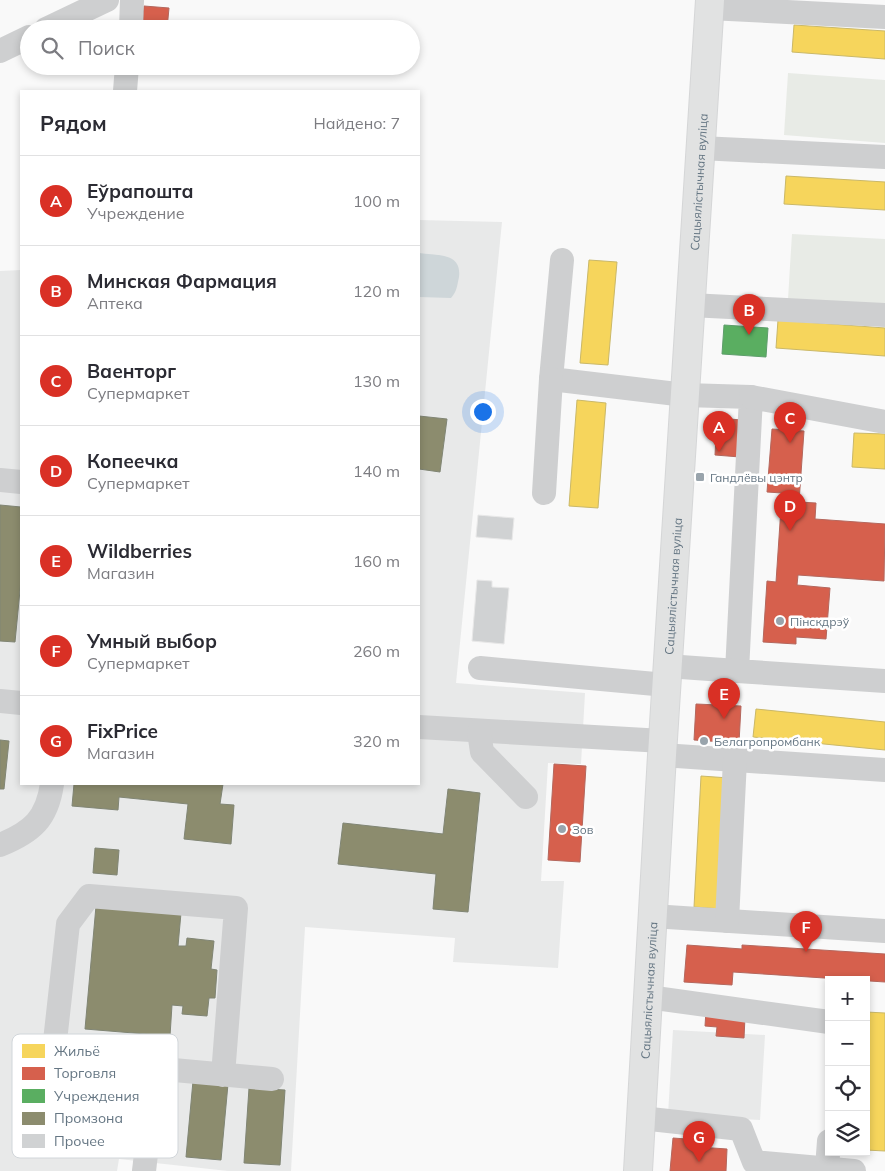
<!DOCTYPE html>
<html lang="ru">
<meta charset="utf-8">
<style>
body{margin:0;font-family:Mulish,sans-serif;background:#f7f7f7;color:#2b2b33}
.controls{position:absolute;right:15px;bottom:15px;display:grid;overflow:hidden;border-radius:0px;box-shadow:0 2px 8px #0003}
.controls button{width:45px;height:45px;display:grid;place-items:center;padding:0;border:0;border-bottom:1px solid #e1e1e2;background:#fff;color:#2b2b33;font:25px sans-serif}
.you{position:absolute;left:482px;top:411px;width:18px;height:18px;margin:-12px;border:4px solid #fff;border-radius:50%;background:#1a73e8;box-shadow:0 0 0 8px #1a73e833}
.badge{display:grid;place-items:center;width:32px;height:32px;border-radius:50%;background:#d93025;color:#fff;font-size:16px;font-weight:700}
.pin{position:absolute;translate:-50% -41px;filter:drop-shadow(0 1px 2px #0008)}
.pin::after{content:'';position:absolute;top:26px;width:18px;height:15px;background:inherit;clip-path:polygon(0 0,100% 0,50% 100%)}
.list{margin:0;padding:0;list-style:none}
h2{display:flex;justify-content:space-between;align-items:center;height:65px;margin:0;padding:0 20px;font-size:21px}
h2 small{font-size:16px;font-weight:400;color:#7c7c81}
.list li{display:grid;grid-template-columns:32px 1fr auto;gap:15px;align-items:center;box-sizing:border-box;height:90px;padding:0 20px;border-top:1px solid #e1e1e2}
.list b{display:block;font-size:19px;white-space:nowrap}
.list p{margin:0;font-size:16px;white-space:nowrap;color:#7c7c81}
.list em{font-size:16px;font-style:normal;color:#7c7c81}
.icon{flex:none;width:28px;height:28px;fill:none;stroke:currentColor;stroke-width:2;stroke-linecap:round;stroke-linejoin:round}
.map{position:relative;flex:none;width:885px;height:1171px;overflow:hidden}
.search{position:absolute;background:#fff;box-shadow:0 2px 8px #0003;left:20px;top:20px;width:400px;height:55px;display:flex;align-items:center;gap:12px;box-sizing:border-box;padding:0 18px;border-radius:28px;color:#7c7c81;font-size:19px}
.panel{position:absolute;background:#fff;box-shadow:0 2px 8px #0003;left:20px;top:90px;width:400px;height:695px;border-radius:0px}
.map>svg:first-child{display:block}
.built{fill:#e8e9e9}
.green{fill:#e8ebe6}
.water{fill:#ced6d9}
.homes{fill:#f6d55c;stroke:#cab868}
.shops{fill:#d6604d;stroke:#b4675d}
.public{fill:#5aae61;stroke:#5d9d6b}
.industry{fill:#8c8c6e;stroke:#808574}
.building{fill:#d0d2d3;stroke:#e8e8e8}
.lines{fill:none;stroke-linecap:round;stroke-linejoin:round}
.major-casing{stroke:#d5d6d7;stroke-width:30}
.minor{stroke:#cecfd0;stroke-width:24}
.major{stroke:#e1e2e2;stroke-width:28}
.poi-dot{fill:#99a4ac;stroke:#fff;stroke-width:2}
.labels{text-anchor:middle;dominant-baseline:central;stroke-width:5;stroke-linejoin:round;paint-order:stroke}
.street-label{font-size:12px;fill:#657683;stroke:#fff}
.poi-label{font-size:12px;fill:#657683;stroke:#fff;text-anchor:start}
.key{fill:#fff;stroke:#d1d6da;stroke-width:1}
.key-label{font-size:14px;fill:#657683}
</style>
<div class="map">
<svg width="885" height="1171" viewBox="0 0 885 1171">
<rect width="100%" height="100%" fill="#f9f9f9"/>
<g class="built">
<path d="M419 220 502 222 456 683 585 693 581 764 548 763 541 881H564L558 968 453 962 455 938 305 927 291 1171H228L119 1159 117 1171H0V271L21 270V784H419Z"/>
<path d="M673 1030 765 1035 760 1120 668 1115Z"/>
</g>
<g class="green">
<path d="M788 73 885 80V143L784 135Z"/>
<path d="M792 234 885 239V321L787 315Z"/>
</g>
<path class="water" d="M419 253C437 256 462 252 459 277 457 286 457 291 451 298L419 297Z"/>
<g class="homes">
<path d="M794 25 885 31V59L792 52Z"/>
<path d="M786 176 885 182V210L784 204Z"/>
<path d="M589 260 617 262 608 365 580 363Z"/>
<path d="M778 320 885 328V356L776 348Z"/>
<path d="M577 400 606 403 598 508 569 506Z"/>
<path d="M854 433 885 434V469L852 467Z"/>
<path d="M756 709 885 722V750L753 737Z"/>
<path d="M701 776 729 778 721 909 694 907Z"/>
<path d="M866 1012 885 1013V1151L866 1150Z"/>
</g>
<g class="shops">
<path d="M144 6 169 8 167 29H142Z"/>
<path d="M717 418 742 420 740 457 715 455Z"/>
<path d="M772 429 804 431 799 502 816 503 815 519 885 524 884 581 798 575 797 585 830 588 826 639 796 637V644L763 642 767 581 776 582 782 493 767 492Z"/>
<path d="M696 704 741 706 739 743 694 740Z"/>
<path d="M554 764 586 766 580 862 548 860Z"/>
<path d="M687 945 742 949V945L885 954V982L733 972 732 985 684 982Z"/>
<path d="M706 1011 745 1017 744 1038 716 1036 717 1027 705 1026Z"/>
<path d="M673 1138 700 1140 699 1147 727 1149 726 1171H670Z"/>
</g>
<path class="public" d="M724 325 768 328 766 357 722 354Z"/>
<g class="industry">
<path d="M419 416 447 419 440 472 419 469Z"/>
<path d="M0 505 21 507V580L15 642 0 641Z"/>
<path d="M0 740 9 741 4 789H0Z"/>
<path d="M74 784H223L220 804 234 805 231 844 184 839 188 804 119 797 118 810 72 806Z"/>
<path d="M448 789 480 793 468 912 433 909 436 874 338 864 343 823 443 834Z"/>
<path d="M95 848 119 850 117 875 93 873Z"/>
<path d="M96 906 181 913 178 946H186L187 938 214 941 211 969 217 970 215 998H209L207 1016 182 1014 183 1006 172 1005 170 1036 85 1029Z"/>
<path d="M193 1081 228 1084 221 1160 186 1157Z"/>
<path d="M249 1088 285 1090 280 1165 244 1163Z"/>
</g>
<g class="building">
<path d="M478 515 514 518 512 540 476 537Z"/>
<path d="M477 580 492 581V587L509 588 504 644 472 641Z"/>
</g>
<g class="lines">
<defs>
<g id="major">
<path id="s1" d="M638 1171 662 755 710 0"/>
</g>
</defs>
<use href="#major" class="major-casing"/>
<g class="minor">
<path d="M709 8 885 17"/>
<path d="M46 29 107 0"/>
<path d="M131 29 132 0"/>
<path d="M0 51 29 37"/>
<path d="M125 91 127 66"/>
<path d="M700 148 885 157"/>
<path d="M562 260 551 379 685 395 751 397 737 671 885 681"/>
<path d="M690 305 885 315"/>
<path d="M751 397 885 422"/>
<path d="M0 480 21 482"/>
<path d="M544 493 551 379"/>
<path d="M667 666 737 671"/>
<path d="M480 668 666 685"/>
<path d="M0 701 21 703"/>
<path d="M419 727 663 741"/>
<path d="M479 731 482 752 526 797"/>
<path d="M662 755 885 770"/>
<path d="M0 845C32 832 47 819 52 784"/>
<path d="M652 916 885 931"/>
<path d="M727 921 735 760"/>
<path d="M648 997 829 1022"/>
<path d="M223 1075 236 908 89 896 68 924 53 1059 272 1079"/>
<path d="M641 1118 741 1129 754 1162 854 1171"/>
<path d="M827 1168 829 1141"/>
<path d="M144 1171 156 1069"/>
</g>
<use href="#major" class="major"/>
</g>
<g class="poi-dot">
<rect x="695" y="472" width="10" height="10" rx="2.5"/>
<circle cx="780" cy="621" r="5"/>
<circle cx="704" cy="741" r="5"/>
<circle cx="562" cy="829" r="5"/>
</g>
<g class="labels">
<g class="street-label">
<text stroke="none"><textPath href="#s1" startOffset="991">Сацыялістычная вуліца</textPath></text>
<text stroke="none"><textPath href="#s1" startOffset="586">Сацыялістычная вуліца</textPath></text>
<text stroke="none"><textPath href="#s1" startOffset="181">Сацыялістычная вуліца</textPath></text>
</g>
<g class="poi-label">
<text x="710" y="477">Гандлёвы цэнтр</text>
<text x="790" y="621">Пінскдрэў</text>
<text x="714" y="741">Белагропромбанк</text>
<text x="572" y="829">Зов</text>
</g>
</g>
<rect x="12" y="1034" width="166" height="124" rx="8" class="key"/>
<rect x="22" y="1044" width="23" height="14" fill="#f6d55c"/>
<rect x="22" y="1067" width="23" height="13" fill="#d6604d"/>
<rect x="22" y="1089" width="23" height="14" fill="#5aae61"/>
<rect x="22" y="1112" width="23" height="13" fill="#8c8c6e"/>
<rect x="22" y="1134" width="23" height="14" fill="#d0d2d3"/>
<g class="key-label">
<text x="54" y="1056">Жильё</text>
<text x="54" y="1078">Торговля</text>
<text x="54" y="1101">Учреждения</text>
<text x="54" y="1123">Промзона</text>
<text x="54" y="1146">Прочее</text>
</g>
</svg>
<div class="controls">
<button>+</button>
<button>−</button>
<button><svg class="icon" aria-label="locate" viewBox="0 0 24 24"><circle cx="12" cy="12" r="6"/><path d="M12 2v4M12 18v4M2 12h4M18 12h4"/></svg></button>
<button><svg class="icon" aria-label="layers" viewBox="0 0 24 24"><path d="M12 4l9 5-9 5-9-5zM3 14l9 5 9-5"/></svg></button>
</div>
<div class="you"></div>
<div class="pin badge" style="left:719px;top:452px">A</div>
<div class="pin badge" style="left:749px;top:335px">B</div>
<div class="pin badge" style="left:790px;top:443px">C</div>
<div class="pin badge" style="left:790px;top:531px">D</div>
<div class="pin badge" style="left:724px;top:719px">E</div>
<div class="pin badge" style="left:806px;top:952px">F</div>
<div class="pin badge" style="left:699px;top:1162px">G</div>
<div class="search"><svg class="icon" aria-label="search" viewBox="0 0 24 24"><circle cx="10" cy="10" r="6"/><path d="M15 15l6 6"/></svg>Поиск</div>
<section class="panel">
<h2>Рядом<small>Найдено: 7</small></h2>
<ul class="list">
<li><span class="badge">A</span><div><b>Еўрапошта</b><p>Учреждение</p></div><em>100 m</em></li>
<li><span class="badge">B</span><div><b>Минская Фармация</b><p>Аптека</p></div><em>120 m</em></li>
<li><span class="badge">C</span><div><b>Ваенторг</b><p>Супермаркет</p></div><em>130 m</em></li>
<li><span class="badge">D</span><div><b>Копеечка</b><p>Супермаркет</p></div><em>140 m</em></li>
<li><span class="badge">E</span><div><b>Wildberries</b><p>Магазин</p></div><em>160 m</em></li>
<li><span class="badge">F</span><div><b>Умный выбор</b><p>Супермаркет</p></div><em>260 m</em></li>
<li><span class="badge">G</span><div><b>FixPrice</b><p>Магазин</p></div><em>320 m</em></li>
</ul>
</section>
</div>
